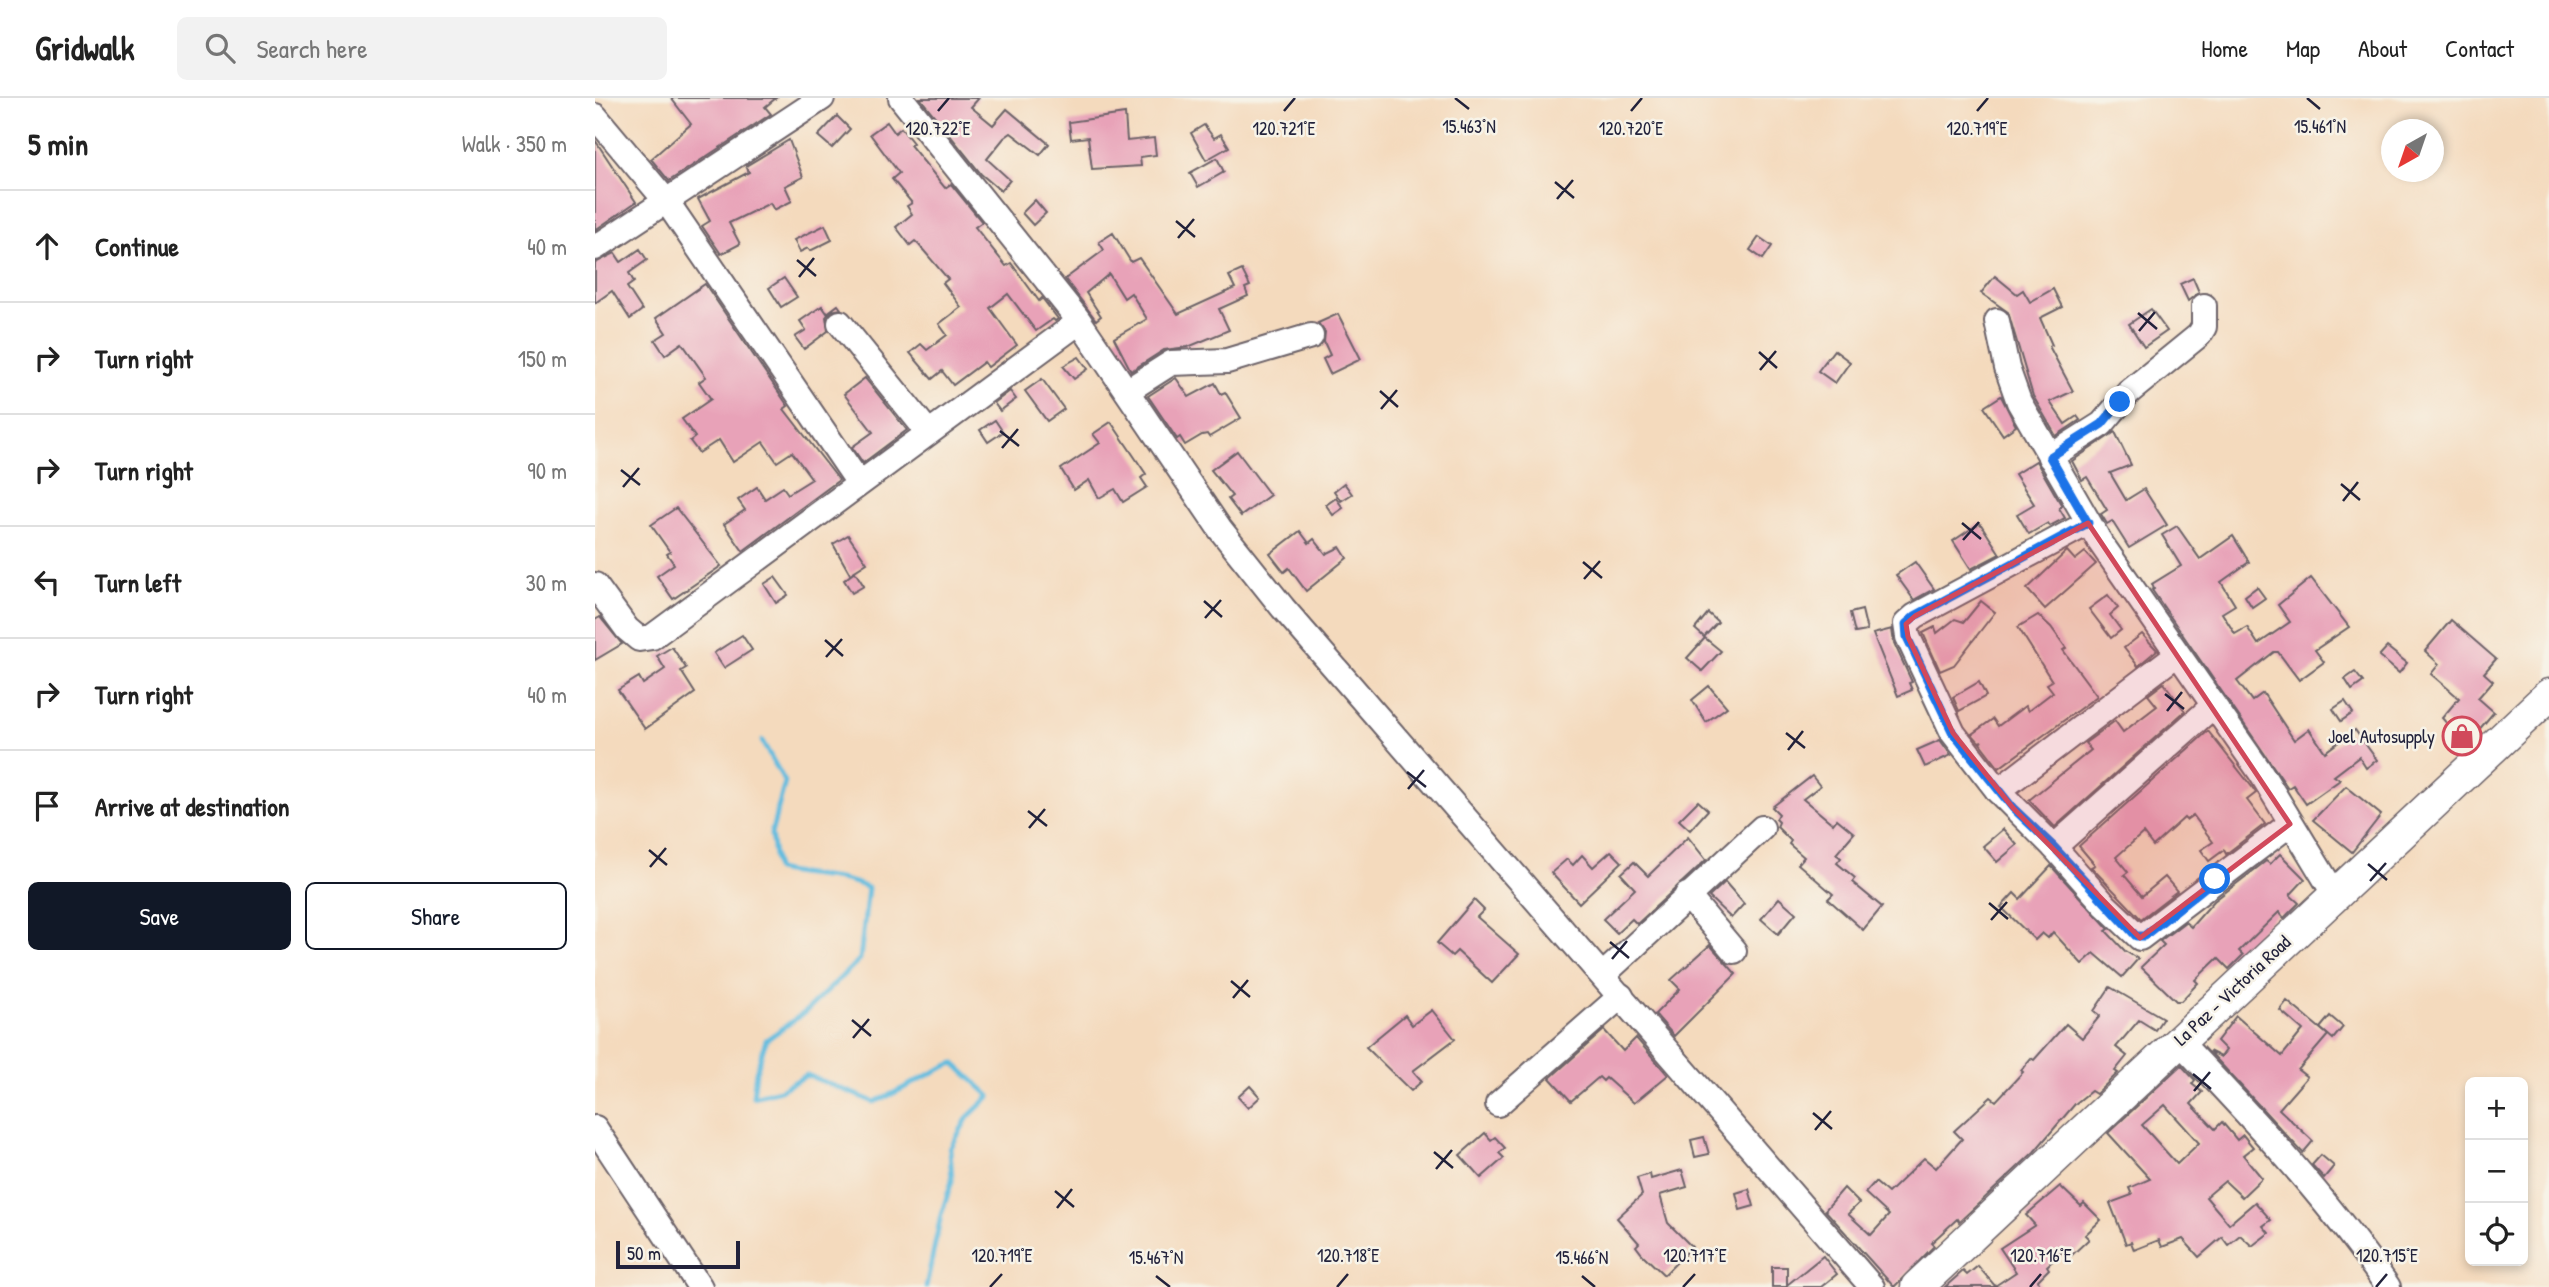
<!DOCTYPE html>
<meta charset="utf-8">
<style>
body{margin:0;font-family:"Patrick Hand",sans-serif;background:#f2f2f2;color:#222}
.controls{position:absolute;right:21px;bottom:21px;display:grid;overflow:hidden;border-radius:10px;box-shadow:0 4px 10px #0003}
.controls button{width:63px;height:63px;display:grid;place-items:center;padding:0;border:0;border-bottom:2px solid #e0e0e0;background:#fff;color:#222;font:35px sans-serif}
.compass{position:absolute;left:1786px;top:21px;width:63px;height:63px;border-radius:50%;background:#fff;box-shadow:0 4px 10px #0003;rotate:220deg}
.scale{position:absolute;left:21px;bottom:18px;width:124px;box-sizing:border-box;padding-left:7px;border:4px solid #22223b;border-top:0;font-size:19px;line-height:24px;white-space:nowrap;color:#22223b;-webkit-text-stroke:5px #f7f3e8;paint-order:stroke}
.stop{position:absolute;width:21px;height:21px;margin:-16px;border:5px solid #1a73e8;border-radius:50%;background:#fff}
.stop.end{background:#1a73e8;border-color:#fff;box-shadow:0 2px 7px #0008}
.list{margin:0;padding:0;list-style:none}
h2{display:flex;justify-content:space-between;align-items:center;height:91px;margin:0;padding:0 28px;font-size:30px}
h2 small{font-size:23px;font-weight:400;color:#767676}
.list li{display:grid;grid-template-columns:46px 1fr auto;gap:21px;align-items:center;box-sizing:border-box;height:112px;padding:0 28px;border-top:2px solid #e0e0e0}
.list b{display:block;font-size:26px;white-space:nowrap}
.list em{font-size:23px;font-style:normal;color:#767676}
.actions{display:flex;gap:14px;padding:21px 28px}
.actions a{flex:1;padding:16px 0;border:2px solid #111827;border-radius:10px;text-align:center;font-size:24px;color:#111827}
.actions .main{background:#111827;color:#fff}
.icon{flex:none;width:38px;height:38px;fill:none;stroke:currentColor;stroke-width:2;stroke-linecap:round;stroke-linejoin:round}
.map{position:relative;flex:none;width:1954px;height:1189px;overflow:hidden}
header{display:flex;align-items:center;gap:42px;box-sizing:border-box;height:98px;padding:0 35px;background:#fff;border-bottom:2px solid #e0e0e0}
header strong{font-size:33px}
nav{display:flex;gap:38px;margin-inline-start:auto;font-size:24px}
.search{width:490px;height:63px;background:#f2f2f2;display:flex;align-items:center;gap:18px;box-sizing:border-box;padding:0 24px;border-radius:10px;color:#767676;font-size:26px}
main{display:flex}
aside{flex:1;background:#fff}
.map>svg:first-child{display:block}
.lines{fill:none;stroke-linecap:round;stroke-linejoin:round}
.stream{stroke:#61bcdf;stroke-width:5}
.building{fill:#e8a2b8;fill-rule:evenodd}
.minor-casing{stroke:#6c6268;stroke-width:28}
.major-casing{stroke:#6c6268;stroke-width:35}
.minor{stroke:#fff;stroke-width:24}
.major{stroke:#fff;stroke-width:32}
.route{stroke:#1a73e8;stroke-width:9}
.marked{fill:#d1495b;fill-opacity:0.2;stroke:#d1495b;stroke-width:5;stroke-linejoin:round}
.ticks{fill:none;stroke:#22223b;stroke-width:2.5}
.labels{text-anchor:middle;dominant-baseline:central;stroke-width:5;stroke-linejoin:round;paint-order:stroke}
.poi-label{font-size:19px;fill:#22223b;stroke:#f7f3e8;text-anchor:end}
.street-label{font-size:19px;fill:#22223b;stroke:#f7f3e8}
.ticks-label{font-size:18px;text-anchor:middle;fill:#22223b;stroke:#f7f3e8;stroke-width:5;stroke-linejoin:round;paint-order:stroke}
</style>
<header>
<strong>Gridwalk</strong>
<div class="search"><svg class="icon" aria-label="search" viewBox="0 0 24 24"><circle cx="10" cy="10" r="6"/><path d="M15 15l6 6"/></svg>Search here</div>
<nav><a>Home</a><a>Map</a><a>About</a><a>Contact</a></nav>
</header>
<main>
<aside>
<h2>5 min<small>Walk · 350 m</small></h2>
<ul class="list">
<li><svg class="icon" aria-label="ahead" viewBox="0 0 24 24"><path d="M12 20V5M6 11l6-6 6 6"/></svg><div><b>Continue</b></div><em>40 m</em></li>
<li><svg class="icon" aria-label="right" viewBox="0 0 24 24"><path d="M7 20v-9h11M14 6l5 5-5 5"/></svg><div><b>Turn right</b></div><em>150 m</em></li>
<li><svg class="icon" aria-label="right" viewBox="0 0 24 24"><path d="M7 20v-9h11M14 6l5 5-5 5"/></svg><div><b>Turn right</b></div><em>90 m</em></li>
<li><svg class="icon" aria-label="left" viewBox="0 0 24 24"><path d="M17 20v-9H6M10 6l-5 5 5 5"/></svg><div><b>Turn left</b></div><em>30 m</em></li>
<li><svg class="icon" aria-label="right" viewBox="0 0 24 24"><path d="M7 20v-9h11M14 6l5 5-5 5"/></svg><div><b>Turn right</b></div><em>40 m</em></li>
<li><svg class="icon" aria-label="arrive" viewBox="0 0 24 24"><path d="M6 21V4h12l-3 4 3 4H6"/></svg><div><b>Arrive at destination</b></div></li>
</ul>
<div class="actions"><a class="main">Save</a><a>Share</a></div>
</aside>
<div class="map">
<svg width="1954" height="1189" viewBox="0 0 1954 1189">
<rect width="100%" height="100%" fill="#f7f3e8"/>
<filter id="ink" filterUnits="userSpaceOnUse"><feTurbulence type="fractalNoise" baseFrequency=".0143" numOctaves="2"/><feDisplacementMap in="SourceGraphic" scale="14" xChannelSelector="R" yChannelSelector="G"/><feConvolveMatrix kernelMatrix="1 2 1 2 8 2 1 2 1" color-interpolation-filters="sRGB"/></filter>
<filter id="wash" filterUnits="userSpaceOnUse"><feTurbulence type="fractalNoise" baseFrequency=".00686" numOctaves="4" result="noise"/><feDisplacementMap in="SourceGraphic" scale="28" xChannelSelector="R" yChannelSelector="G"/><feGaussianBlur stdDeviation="1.57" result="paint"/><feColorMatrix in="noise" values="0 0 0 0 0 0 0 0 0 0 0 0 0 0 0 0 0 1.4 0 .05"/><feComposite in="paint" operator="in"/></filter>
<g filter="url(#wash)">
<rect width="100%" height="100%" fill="#f4dabd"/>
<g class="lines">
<path class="stream" d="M167 643 190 684 176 736 181 772C213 780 242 776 273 790L265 861 209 915 171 942 161 974 158 999 185 992 212 977 279 1004C307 993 331 976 359 965L395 998 373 1019 355 1051 357 1083 346 1117 331 1189"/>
</g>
<g id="blocks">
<g class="building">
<path d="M76 0H181L170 9 176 16 74 83 56 61 96 26Z"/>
<path d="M325 0H384L376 9 398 27 412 11 454 46 445 57 416 35 409 40 392 61 415 82 406 93 386 76Z"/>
<path d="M530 16 532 43 559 40 561 57 545 59 546 68 497 71 493 39 476 41 474 24Z"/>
<path d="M242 18 255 31 237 50 223 38Z"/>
<path d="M292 24 300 35 306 30 318 45 315 47 350 90 356 86 387 124 380 129 411 168 416 165 444 203 447 200 463 221 460 223 458 221 441 233 413 196 395 210 422 247 393 269 389 264 358 287 347 273 337 281 315 255 326 246 332 252 352 237 344 226 366 209 348 185 353 181 324 147 320 143 315 147 301 129 317 116 312 108 317 105 297 81 304 75 275 36Z"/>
<path d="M609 27 619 40 626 36 634 49 611 62 596 35Z"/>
<path d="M0 42 41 104 0 132Z"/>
<path d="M194 42 208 79 190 88 197 103 179 112 175 105 134 125 145 146 126 156 107 128 115 123 103 101 154 74 151 68Z"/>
<path d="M622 60 629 74 603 89 595 75Z"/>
<path d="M440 102 451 115 438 127 427 115Z"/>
<path d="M230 127 237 142 215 153 213 150 205 154 199 142Z"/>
<path d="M518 135 536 164 544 160 583 216 640 190 634 178 647 172 655 188 650 190 653 198 624 211 634 232 593 249 569 252 536 273 519 240 552 221 536 195 529 200 514 176 491 195 506 218 501 222 470 181 509 152 504 144Z"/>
<path d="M1164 139 1177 148 1168 161 1155 152Z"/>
<path d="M45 151 52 162 34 175 39 184 32 189 47 212 35 221 17 193 0 205V165L20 155 26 164Z"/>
<path d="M1400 178 1422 196 1428 192 1435 204 1458 191 1467 209 1445 220 1457 247 1454 248 1478 293 1455 304 1470 326 1482 318 1485 322 1461 338 1438 298 1413 214 1386 195Z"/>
<path d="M189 180 202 199 186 209 174 190Z"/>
<path d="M1598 180 1604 194 1593 203 1585 186Z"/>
<path d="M110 186 193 308 189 311 244 382 148 453 129 426 150 412 143 402 162 389 170 401 188 389 193 396 217 381 197 354 182 364 168 344 138 364 124 342 104 355 95 343 100 339 87 321 116 301 104 284 111 279 87 245 70 257 60 242 71 235 61 220Z"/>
<path d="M243 207 246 211 236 213 231 219 233 233 209 251 200 239 211 232 205 223 227 208 232 215Z"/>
<path d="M1556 211 1572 233 1549 249 1534 226Z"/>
<path d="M743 216 766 261 735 276 728 261 735 257 729 244 730 234 723 225Z"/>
<path d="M1239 252 1255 264 1240 285 1223 273Z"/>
<path d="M484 259 493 271 479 281 468 268Z"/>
<path d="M270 280 312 332 268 365 257 349 278 334 249 296Z"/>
<path d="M581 280 594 299 620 285 626 296 630 294 646 320 614 339 612 336 607 337 590 347 585 339 582 341 553 298Z"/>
<path d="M447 281 469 311 452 323 430 293Z"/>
<path d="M415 293 421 301 405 313 399 305Z"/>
<path d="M1406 298 1421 328 1408 337 1389 309Z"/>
<path d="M400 322 408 334 393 344 385 332Z"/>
<path d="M516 324 551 376 546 380 552 389 528 404 520 391 504 400 494 382 479 392 466 371 505 345 498 336Z"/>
<path d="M1520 334 1536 367 1515 375 1531 402 1549 391 1572 427 1534 450 1517 423 1512 426 1506 416 1512 412 1492 379 1487 382 1477 363Z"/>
<path d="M642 353 675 397 646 418 633 401 637 398 616 372Z"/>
<path d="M1441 363 1467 408 1464 410 1470 420 1455 428 1453 425 1434 436 1422 416 1439 406 1420 376Z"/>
<path d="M749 385 757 396 746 403 739 393Z"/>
<path d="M741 400 748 410 738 417 731 407Z"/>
<path d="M81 410 126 468 78 501 62 478 79 466 72 456 75 454 56 427Z"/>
<path d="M1385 425 1405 456 1376 471 1358 443Z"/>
<path d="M1582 428 1605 461 1638 438 1654 464 1626 484 1640 507 1627 515 1640 536 1652 529 1663 546 1695 524 1683 507 1716 480 1754 529 1720 552 1729 564 1704 582 1683 554H1679L1642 583 1657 603 1668 595 1699 642 1714 631 1730 654 1760 632 1782 662 1771 670 1764 659 1739 678 1745 682 1711 706 1698 687 1693 690 1557 492 1559 491 1557 486 1586 468 1567 437Z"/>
<path d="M705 433 714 445 719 441 731 456 745 449 752 460 711 493 694 470 689 474 675 456Z"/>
<path d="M253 437 272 465 255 476 238 446Z"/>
<path d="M1472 453 1480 462 1490 454 1501 466 1450 511 1432 491Z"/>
<path d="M1320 464 1339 491 1319 502 1301 477Z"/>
<path d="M260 474 269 488 257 495 249 482Z"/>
<path d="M180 479 193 497 181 505 169 486Z"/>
<path d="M1662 489 1670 500 1657 509 1650 498Z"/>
<path d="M1513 497 1523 510 1515 517 1526 532 1516 540 1494 511Z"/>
<path d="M1386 503 1400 514 1359 567 1345 573 1328 535 1340 529 1342 535 1360 521 1369 524Z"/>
<path d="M1267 512 1272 533 1260 535 1255 515Z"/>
<path d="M1113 515 1123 524 1109 539 1100 531Z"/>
<path d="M1443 517 1456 529 1471 550 1468 552 1502 598 1404 670 1385 645 1387 643 1384 644 1377 636 1398 621 1403 628 1430 608 1433 613 1458 594 1452 586 1457 583 1423 529Z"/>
<path d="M5 519 27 546 0 562V522Z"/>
<path d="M1856 522 1901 561 1889 575 1898 583 1883 600 1899 614 1871 647 1852 631 1854 628 1847 620 1864 600 1836 576 1844 566 1830 553Z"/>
<path d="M1297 531 1299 545 1317 584 1314 585 1317 592 1303 598 1278 536Z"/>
<path d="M1547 536 1562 552 1543 568 1529 550Z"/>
<path d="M147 537 157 552 129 570 119 555Z"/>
<path d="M1110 540 1126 553 1107 573 1092 560Z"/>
<path d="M77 549 91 570 86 573 100 595 50 631 23 592 44 579 48 586 70 571 62 558Z"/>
<path d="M1792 549 1812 565 1804 575 1784 558Z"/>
<path d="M1760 574 1768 584 1757 592 1750 581Z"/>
<path d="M1384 584 1391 598 1364 613 1358 599Z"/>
<path d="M1569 585 1590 613 1460 729 1434 702 1496 652 1490 645 1520 623 1528 634 1562 608 1553 597Z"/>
<path d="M1114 588 1132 609 1111 624 1097 602Z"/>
<path d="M1750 603 1758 615 1746 623 1738 611Z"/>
<path d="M1613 633 1657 689 1661 695 1652 702 1670 726 1631 756 1629 752 1614 763 1606 752 1618 744 1598 717 1591 722 1589 720 1558 748 1548 735 1521 759 1533 774 1529 777 1547 798 1570 779 1582 793 1546 821 1496 769 1500 767 1484 748Z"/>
<path d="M1345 642 1356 657 1330 669 1322 652Z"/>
<path d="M1217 678 1225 688 1208 701 1238 726 1242 721 1259 735 1241 756 1246 760 1242 765 1260 780 1257 784 1287 809 1268 832 1233 801 1238 796 1203 766 1209 759 1194 746 1196 743 1182 729 1184 724 1181 721 1184 716 1177 709Z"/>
<path d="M1751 688 1786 717 1757 754 1718 722Z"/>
<path d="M1103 703 1113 712 1095 732 1084 722Z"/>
<path d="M1408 731 1422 747 1402 764 1388 748Z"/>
<path d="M1093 739 1111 762 1042 826 1037 821 1022 835 1008 821 1040 791 1026 776 1039 764 1053 778Z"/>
<path d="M1016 753 1027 764 984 805 956 775 972 761 978 767 987 757 998 769Z"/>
<path d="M1685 756 1710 781 1695 797 1704 805 1689 820 1684 814 1644 853 1648 857 1634 871 1623 860 1600 882 1603 885 1586 903H1581L1546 869 1569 847 1565 843 1590 824 1596 829 1619 803 1671 763 1675 766Z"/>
<path d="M1456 768 1514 831 1511 833 1530 853 1543 861 1527 879 1499 855 1487 866 1458 834 1453 840 1447 835 1440 842 1406 809 1419 795 1425 801Z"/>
<path d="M1130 784 1149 806 1136 820 1114 799Z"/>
<path d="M1184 800 1201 815 1183 836 1166 821Z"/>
<path d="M879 802 889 812 882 819 924 856 897 885 862 853 857 858 842 845Z"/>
<path d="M1115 847 1141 876 1079 938 1060 916 1085 891 1076 882Z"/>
<path d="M1515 889 1568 920 1560 932 1544 922 1521 949 1532 958 1520 973 1523 975 1501 996 1496 993 1480 1006 1439 1054 1364 1124 1362 1121 1336 1145 1339 1148 1299 1189 1230 1112 1249 1090 1264 1105 1253 1116 1276 1137 1294 1117 1270 1095 1280 1084 1293 1095 1329 1060 1341 1070 1367 1041 1359 1033 1396 999 1401 1003 1428 974 1426 972 1436 960 1439 962 1471 926 1487 940 1505 918 1499 913Z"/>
<path d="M1692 903 1733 937 1703 972 1712 979 1684 1011 1718 1043 1708 1055 1614 953 1626 959 1631 952 1622 943 1641 918 1687 958 1708 932 1685 912Z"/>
<path d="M837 912 860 941 818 973 827 983 816 993 771 949 810 917 817 927Z"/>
<path d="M1735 918 1748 929 1738 941 1725 930Z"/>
<path d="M1009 932 1028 953 1041 940 1073 977 1039 1005 1011 980 1008 983 1004 979 976 1003 955 980Z"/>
<path d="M1586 967 1600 982 1597 986 1607 994 1596 1006 1620 1031 1627 1024 1642 1042 1648 1037 1658 1049 1648 1057 1667 1080 1647 1099 1630 1083 1611 1099 1634 1126 1660 1104 1676 1122 1668 1128 1674 1135 1657 1148 1645 1137 1633 1147 1627 1139 1604 1159 1588 1141 1567 1149 1564 1142 1539 1152 1536 1144 1531 1146 1515 1105 1537 1097 1534 1090 1555 1081 1513 1035ZM1570 1007 1604 1045 1582 1066 1547 1027Z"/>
<path d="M655 988 665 999 653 1010 643 999Z"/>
<path d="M890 1035 896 1042 900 1039 910 1050 904 1055 909 1060 886 1080 865 1057Z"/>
<path d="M1109 1039 1114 1056 1100 1059 1096 1042Z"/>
<path d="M1726 1057 1739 1068 1729 1080 1717 1067Z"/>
<path d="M1087 1072 1092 1089 1065 1097 1073 1125 1097 1149 1069 1177 1047 1156 1041 1148 1044 1145 1022 1120 1047 1097 1042 1080 1055 1076 1056 1081Z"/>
<path d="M1465 1088 1486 1108 1489 1105 1506 1122 1490 1137 1494 1141 1477 1157 1470 1151 1452 1168 1454 1171 1443 1182 1445 1189H1350L1368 1173 1372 1177 1383 1168 1400 1188 1421 1174 1405 1150 1440 1127 1431 1117Z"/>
<path d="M1154 1091 1159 1108 1145 1112 1141 1095Z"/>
<path d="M1228 1158 1242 1176 1226 1189H1177V1169H1192V1187Z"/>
</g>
</g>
</g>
<g filter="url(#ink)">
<use href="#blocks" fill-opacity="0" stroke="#6c6268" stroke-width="2"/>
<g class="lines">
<defs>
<g id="minor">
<path d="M306 0 482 220 625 431 688 510 1277 1189"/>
<path d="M0 18 72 104 264 385"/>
<path d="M0 150 227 0"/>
<path d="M1402 223 1412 270 1424 304 1505 444 1666 675 1740 797"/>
<path d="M245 225 333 334"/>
<path d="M532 293 576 265 632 263 716 238"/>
<path d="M1455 359 1507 326 1534 294 1604 237 1609 229V208"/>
<path d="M1493 425 1320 518 1311 526 1313 539 1358 635 1403 693 1459 749 1618 608"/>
<path d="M0 487 32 531 44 541 57 539 484 224"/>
<path d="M1403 693 1581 557"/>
<path d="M1459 749 1510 807 1545 840 1695 726"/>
<path d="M1092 797 1139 853"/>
<path d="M1008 877 1167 730"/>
<path d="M1583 942C1658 1021 1732 1099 1793 1189"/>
<path d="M903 1006 1026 898"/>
<path d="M0 1030 105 1189"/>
</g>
<path id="major" d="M1322 1189 1954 597"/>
</defs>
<use href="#minor" class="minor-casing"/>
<use href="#major" class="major-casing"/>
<use href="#minor" class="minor"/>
<use href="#major" class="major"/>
</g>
</g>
<g class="lines" filter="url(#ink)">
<path class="route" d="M1525 304 1507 326 1455 359 1493 425 1320 518 1311 526 1312 539 1358 635 1418 710 1459 749 1541 838H1549L1620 781"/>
</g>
<path class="marked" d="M1493 425 1695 726 1545 840 1418 710 1358 635 1313 539 1311 526 1320 518Z"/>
<path class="ticks" d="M860 0 874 11M1712 0 1725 11M343 13 354 0M689 13 700 0M1036 13 1047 0M1382 13 1393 0M960 84 979 100M962 101 978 82M581 123 600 139M583 140 599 121M202 162 221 178M204 179 219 160M1543 215 1562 231M1544 233 1560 214M1164 254 1182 270M1165 272 1181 253M785 293 803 309M786 311 802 292M405 333 424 348M407 350 423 331M26 372 45 387M1746 386 1765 402M28 389 44 370M1748 403 1763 384M1367 425 1386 441M1368 442 1384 424M988 464 1007 480M989 481 1005 463M609 503 627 519M610 520 626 502M230 542 248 558M231 559 247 541M1570 596 1589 611M1572 613 1587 594M1191 635 1210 650M1193 652 1208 633M812 674 831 689M813 691 829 672M433 713 452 728M434 730 450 711M54 752 72 767M1773 766 1792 782M55 769 71 750M1775 783 1791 765M1394 805 1413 821M1396 822 1412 804M1015 844 1034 860M1017 861 1032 843M636 883 655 899M638 900 653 882M257 922 276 938M258 940 274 921M1598 976 1616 991M1599 993 1615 974M1218 1015 1237 1031M1220 1032 1236 1013M839 1054 858 1070M841 1071 857 1052M460 1093 479 1109M462 1110 477 1091M561 1178 575 1189M987 1178 1000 1189M395 1189 407 1176M742 1189 753 1176M1088 1189 1100 1176M1435 1189 1446 1176M1781 1189 1792 1176"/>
<defs>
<symbol id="shop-ring" viewBox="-11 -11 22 22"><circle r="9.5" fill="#f7f3e8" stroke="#d1495b" stroke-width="1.5"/><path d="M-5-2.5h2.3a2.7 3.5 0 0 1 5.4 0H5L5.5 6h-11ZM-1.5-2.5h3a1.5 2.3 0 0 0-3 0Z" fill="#d1495b"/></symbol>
</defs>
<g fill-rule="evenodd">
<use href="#shop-ring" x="1845" y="616" width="44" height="44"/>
</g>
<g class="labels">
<g class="poi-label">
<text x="1840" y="638">Joel Autosupply</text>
</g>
<g class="street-label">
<text transform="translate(1637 892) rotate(-43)">La Paz - Victoria Road</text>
</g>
</g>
<g class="ticks-label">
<text x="874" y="35">15.463°N</text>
<text x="1725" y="35">15.461°N</text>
<text x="343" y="37">120.722°E</text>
<text x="689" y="37">120.721°E</text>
<text x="1036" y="37">120.720°E</text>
<text x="1382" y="37">120.719°E</text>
<text x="407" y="1164">120.719°E</text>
<text x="753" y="1164">120.718°E</text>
<text x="1100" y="1164">120.717°E</text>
<text x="1446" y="1164">120.716°E</text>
<text x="1792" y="1164">120.715°E</text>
<text x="561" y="1166">15.467°N</text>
<text x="987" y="1166">15.466°N</text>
</g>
</svg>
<div class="controls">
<button>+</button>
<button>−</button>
<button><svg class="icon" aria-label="locate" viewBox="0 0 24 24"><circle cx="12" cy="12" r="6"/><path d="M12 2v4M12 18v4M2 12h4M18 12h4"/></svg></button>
</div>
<svg class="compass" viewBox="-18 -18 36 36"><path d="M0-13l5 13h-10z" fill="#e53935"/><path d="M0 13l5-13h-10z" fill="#767676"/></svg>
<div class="scale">50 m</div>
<div class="stop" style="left:1620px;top:781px"></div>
<div class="stop end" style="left:1525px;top:304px"></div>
</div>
</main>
